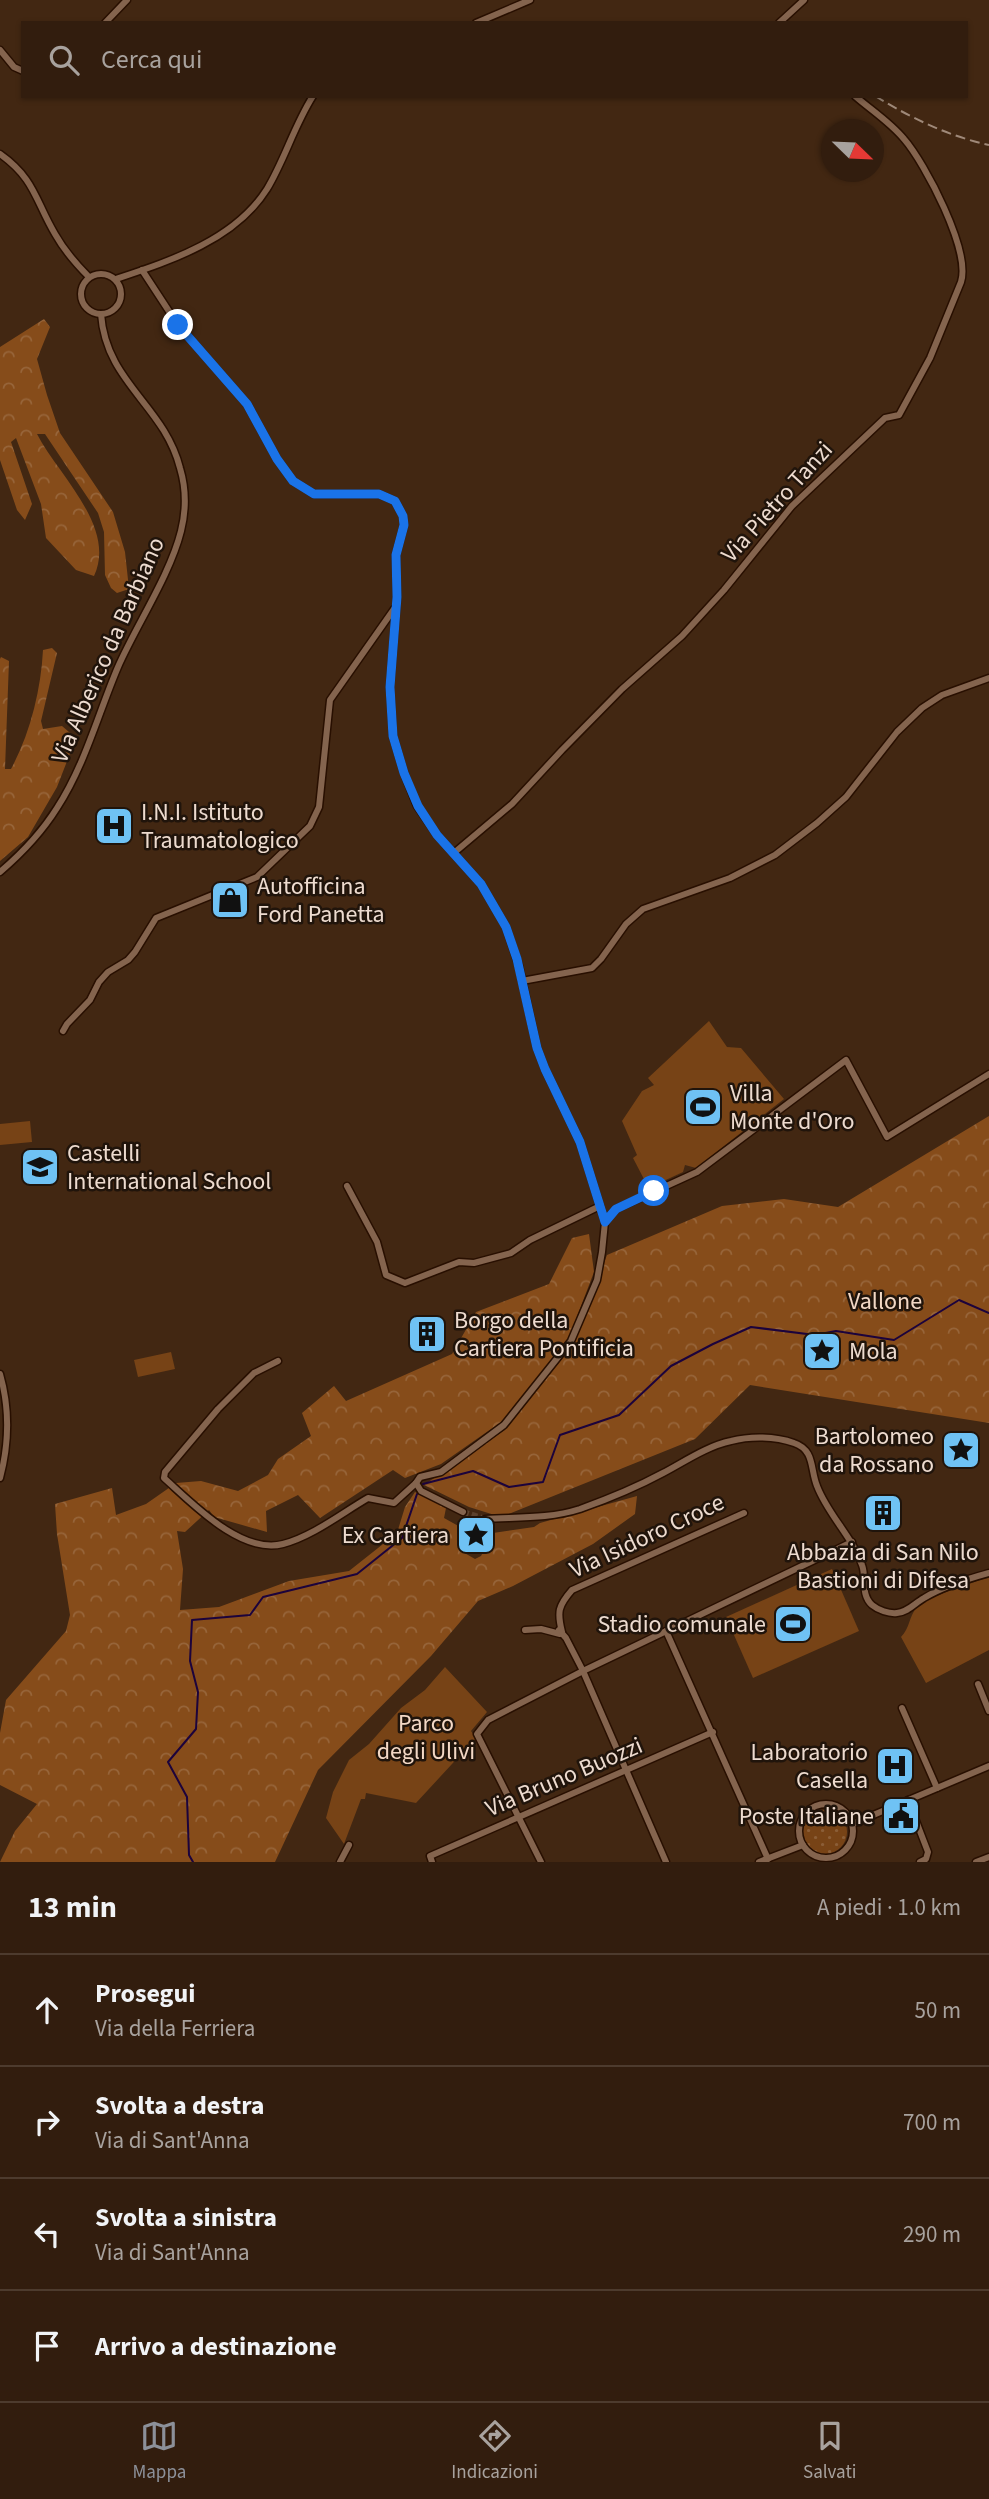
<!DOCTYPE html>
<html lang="it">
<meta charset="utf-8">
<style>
body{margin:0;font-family:"Source Sans 3",sans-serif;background:#3d2a1c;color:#f1f3f6}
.compass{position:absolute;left:821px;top:119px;width:63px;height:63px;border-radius:50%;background:#321d0e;box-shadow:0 2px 5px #0004;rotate:113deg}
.stop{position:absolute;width:21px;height:21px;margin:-16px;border:5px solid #1a73e8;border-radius:50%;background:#fff}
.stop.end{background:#1a73e8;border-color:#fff;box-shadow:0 2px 7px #0008}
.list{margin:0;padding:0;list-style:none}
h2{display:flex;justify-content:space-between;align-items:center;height:91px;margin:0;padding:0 28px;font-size:30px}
h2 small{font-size:23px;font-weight:400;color:#a8a29e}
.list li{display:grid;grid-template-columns:46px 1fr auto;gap:21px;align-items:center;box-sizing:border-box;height:112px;padding:0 28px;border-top:2px solid #4d3b2e}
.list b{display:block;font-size:26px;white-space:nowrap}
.list p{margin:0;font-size:23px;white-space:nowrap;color:#a8a29e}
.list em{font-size:23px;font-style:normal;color:#a8a29e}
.icon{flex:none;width:38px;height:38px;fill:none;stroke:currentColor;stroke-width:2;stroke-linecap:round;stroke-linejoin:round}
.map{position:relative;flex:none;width:989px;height:1862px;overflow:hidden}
.search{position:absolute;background:#321d0e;box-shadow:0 2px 5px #0004;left:21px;right:21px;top:21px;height:77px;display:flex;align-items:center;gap:18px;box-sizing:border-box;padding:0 24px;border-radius:0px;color:#a8a29e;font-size:26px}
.sheet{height:539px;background:#321d0e}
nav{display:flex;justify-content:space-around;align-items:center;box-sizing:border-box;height:98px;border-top:2px solid #4d3b2e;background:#321d0e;font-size:19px;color:#a8a29e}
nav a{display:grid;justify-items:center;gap:4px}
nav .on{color:#8c9099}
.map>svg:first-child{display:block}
.green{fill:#774316}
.forest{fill:url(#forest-crowns)}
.garden{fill:url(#garden-dots)}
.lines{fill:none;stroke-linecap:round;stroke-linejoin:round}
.stream{stroke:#1c033c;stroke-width:2}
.minor-tunnel{stroke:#5c422e;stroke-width:6;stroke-dasharray:6 3;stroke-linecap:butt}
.minor-casing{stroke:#280f00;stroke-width:9}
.minor{stroke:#84644e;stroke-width:6}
.rail{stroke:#9f8979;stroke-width:2;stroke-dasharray:10 5;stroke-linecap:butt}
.route{stroke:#1a73e8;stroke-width:9}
.labels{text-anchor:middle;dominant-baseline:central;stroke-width:5;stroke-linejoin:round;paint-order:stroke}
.street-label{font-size:24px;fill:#eddbcf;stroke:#20140b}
.poi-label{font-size:24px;fill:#eddbcf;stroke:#20140b;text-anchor:start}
.park-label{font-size:24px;fill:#f3d8c5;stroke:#20140b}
</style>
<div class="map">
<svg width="989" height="1862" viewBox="0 0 989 1862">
<defs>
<pattern id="forest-crowns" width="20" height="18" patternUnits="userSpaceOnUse" patternTransform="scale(1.75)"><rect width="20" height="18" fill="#864c1a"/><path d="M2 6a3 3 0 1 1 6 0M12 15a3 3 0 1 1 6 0" fill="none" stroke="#97653a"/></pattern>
<pattern id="garden-dots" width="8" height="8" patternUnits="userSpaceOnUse" patternTransform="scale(1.75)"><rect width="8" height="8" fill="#774316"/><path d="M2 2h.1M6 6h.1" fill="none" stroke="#8b5e37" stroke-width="1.8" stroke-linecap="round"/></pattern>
</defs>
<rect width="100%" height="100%" fill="#422712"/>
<g class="green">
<path d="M709 1021 727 1047 741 1048 784 1099 696 1168 685 1165 683 1172 655 1185 653 1182 646 1183 633 1158 637 1155 622 1121 642 1091 654 1085 648 1078Z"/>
<path d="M30 1121 32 1142 0 1145V1124Z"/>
<path d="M171 1352 175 1369 138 1377 134 1360Z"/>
<path d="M832 1569 859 1631 753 1678 726 1617Z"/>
<path d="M989 1577V1650L926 1683 901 1637C910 1628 909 1616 917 1607 927 1597 974 1582 989 1577Z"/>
<path d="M445 1667 487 1712 471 1731 476 1738 416 1803 366 1793 365 1799H361L344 1844 326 1818 333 1792 349 1760 369 1744 401 1708 425 1690Z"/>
</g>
<g class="forest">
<path d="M44 319 50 327 37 359 47 395 60 433 113 512 125 552 129 589 117 593 111 588 105 575 104 532 98 513 45 434H37C58 475 117 527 94 576L76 570 46 538 41 504 16 438 11 442 32 504 25 520 17 510 0 460V347Z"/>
<path d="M52 648 57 653 41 721 43 729 62 726 76 738 57 787 28 837 0 861V659L1 657 9 661 5 769H11C30 734 41 690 43 650Z"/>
<path d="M989 1116V1423L750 1385 695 1439 501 1517 469 1507 424 1485 505 1430 573 1345 607 1255 722 1206 784 1199 838 1207Z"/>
<path d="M589 1234 594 1272 568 1340 532 1388 501 1422 441 1464 405 1478 393 1470 320 1518 298 1495 266 1511 267 1532 214 1517 209 1510 185 1532 177 1531 183 1569 180 1610 219 1607 289 1581 349 1571 397 1533 405 1507 415 1492 446 1508 444 1518 462 1528 460 1535 464 1539 461 1551 475 1559 481 1556 493 1533 534 1527 540 1523 637 1496 635 1514 593 1544 513 1586 478 1601 431 1656 318 1770 275 1862H0L15 1831 37 1804 0 1785V1733L6 1700 66 1631 70 1615 57 1534 55 1504 112 1488 116 1515 146 1504 176 1483 201 1481 238 1491 268 1475 278 1459 311 1436 302 1413 334 1386 346 1401 452 1354 476 1312 549 1284 572 1238Z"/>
</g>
<circle class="garden" cx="825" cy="1832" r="22"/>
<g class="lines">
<g class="stream">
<path d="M423 1484 473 1471 509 1487 543 1482 560 1435 619 1415 671 1366 713 1344 751 1327 815 1335 836 1331 894 1340 959 1300 989 1313"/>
<path d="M193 1862 189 1855 187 1797 168 1762 196 1729 198 1692 190 1661 192 1620 250 1615 263 1597 357 1574 402 1538 417 1494"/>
</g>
<path class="minor-tunnel" d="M463 1512 485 1519"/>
<defs>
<g id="minor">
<path d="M105 23 127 0"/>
<path d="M476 23 530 0"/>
<path d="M779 23 804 0"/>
<path d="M0 50 14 67 23 71"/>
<path d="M0 154C35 179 35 200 55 234 64 250 76 264 89 277"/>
<path d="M142 270 178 325 247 404 277 459 293 481 314 494H379L395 501 403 516 404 525 396 555 397 597 390 687 393 736 404 773 417 806 437 835 481 884 506 927 519 966 537 1048 545 1069 580 1142 605 1222 602 1252 597 1280 571 1341 504 1425 441 1472 420 1477 416 1483 394 1503 368 1498C342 1513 313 1536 283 1544 241 1555 192 1503 164 1478L165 1472 218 1409 254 1373 278 1361"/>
<circle cx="101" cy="294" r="20"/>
<path d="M116 279C170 261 235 240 267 189 285 159 294 126 313 96"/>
<path d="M455 852 512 804 562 750 622 689 682 636 724 590 792 506 885 418 899 415 930 358 961 282C971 251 925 163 904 139 890 122 871 110 855 96"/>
<path d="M0 872C21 854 42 832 57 808 85 765 98 714 118 667 137 624 170 575 181 531 186 511 186 488 180 468 164 405 106 383 101 314"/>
<path d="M522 981 592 968 601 959 626 924 643 909 730 878 775 855 817 823 846 797 897 732 922 708 942 695 989 678"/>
<path d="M63 1031 67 1024 90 1000 99 982 108 972 128 960 135 952 156 918 257 877 310 826 319 807 330 700 394 609"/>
<path d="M347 1186 377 1242 386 1275 405 1283 459 1262 474 1263 511 1253 530 1240 600 1206"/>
<path d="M605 1222 616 1209 697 1172 846 1060 887 1137 989 1074"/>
<path d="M0 1374C10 1409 9 1444 0 1478"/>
<path d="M416 1483 421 1491 463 1512"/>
<path d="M485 1519C517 1517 549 1519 580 1509 608 1499 637 1487 663 1473 684 1462 707 1446 731 1441 750 1436 775 1436 794 1443 815 1450 810 1469 817 1486 828 1515 852 1536 862 1565 867 1578 860 1594 872 1605 878 1610 889 1614 897 1613 908 1612 915 1603 924 1598 944 1586 967 1579 989 1573"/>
<path d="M525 1630 541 1629 560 1634"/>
<path d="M559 1630 566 1638 583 1671 666 1862"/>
<path d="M666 1631 768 1859"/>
<path d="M562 1632C557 1612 558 1606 572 1590L744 1513"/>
<path d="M978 1684 989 1711"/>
<path d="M902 1708 937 1788"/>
<path d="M908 1800 928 1852 926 1859 920 1862"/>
<circle cx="826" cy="1831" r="27"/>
<path d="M852 1824 989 1766"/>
<path d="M340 1862 349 1845"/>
<path d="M432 1862 430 1856 713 1732"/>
<path d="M541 1862 477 1734 488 1720 583 1671 852 1542"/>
<path d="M759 1862 803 1845"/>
<path d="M976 1862 989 1857"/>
</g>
</defs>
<use href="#minor" class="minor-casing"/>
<use href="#minor" class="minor"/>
<g class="rail">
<path d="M788 22 789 23"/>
<path d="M875 96C911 118 948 136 989 145"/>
</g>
</g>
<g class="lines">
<path class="route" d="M178 325 247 404 277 459 293 481 314 494H379L395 501 403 516 404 525 396 555 397 597 390 687 393 736 404 773 418 806 437 835 481 884 506 927 517 959 537 1048 545 1069 580 1142 605 1222 616 1209 654 1191"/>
</g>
<defs>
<symbol id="hospital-square" viewBox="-11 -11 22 22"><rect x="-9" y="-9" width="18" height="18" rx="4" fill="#6fc2f4" stroke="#20140b"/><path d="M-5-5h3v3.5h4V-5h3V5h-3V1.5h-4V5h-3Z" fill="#111"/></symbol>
<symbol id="shop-square" viewBox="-11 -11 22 22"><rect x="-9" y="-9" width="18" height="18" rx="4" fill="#6fc2f4" stroke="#20140b"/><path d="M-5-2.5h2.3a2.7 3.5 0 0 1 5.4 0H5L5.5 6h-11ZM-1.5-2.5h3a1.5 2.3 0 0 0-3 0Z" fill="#111"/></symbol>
<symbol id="stadium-square" viewBox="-11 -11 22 22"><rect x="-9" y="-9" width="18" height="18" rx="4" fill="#6fc2f4" stroke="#20140b"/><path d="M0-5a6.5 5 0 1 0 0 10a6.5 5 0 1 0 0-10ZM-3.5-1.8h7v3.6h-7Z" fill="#111"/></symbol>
<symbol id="school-square" viewBox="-11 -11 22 22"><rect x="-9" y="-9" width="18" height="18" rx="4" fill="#6fc2f4" stroke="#20140b"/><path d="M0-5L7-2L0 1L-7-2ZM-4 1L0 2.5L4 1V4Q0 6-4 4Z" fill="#111"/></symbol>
<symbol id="building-square" viewBox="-11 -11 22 22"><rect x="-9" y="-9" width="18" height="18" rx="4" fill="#6fc2f4" stroke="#20140b"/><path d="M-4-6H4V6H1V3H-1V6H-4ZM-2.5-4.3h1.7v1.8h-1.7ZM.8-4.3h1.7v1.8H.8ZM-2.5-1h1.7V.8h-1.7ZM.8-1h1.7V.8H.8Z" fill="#111"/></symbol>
<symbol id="sight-square" viewBox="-11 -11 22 22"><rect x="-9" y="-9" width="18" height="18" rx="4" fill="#6fc2f4" stroke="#20140b"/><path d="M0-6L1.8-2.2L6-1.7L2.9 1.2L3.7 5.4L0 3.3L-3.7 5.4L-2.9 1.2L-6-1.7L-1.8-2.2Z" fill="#111"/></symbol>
<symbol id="civic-square" viewBox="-11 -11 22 22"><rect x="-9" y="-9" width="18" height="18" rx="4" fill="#6fc2f4" stroke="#20140b"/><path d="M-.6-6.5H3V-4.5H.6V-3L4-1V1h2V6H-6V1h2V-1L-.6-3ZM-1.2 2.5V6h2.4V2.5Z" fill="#111"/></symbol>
</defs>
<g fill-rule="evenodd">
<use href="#hospital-square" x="92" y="804" width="44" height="44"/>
<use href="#shop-square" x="208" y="878" width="44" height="44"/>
<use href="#stadium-square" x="681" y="1085" width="44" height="44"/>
<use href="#school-square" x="18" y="1145" width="44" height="44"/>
<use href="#building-square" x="405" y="1312" width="44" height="44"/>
<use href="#sight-square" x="800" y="1329" width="44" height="44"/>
<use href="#sight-square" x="939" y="1428" width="44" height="44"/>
<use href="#building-square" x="861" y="1491" width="44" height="44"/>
<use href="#sight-square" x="454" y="1513" width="44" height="44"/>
<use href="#stadium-square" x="771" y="1602" width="44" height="44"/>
<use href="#hospital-square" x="873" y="1744" width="44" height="44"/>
<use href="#civic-square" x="879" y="1794" width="44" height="44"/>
</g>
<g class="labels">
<g class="street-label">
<text transform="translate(777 502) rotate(-48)">Via Pietro Tanzi</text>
<text transform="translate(108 650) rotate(-66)">Via Alberico da Barbiano</text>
<text transform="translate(647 1536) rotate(-25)">Via Isidoro Croce</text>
<text transform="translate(564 1777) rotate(-23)">Via Bruno Buozzi</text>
</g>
<g class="poi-label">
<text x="141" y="812">I.N.I. Istituto<tspan x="141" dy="28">Traumatologico</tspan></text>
<text x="257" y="886">Autofficina<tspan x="257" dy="28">Ford Panetta</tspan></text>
<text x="730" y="1093">Villa<tspan x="730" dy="28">Monte d'Oro</tspan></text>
<text x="67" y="1153">Castelli<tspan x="67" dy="28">International School</tspan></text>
<text x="454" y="1320">Borgo della<tspan x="454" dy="28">Cartiera Pontificia</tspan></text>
<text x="849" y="1351">Mola</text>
<text x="934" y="1436" text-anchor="end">Bartolomeo<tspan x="934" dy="28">da Rossano</tspan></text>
<text x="449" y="1535" text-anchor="end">Ex Cartiera</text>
<text x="883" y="1552" text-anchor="middle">Abbazia di San Nilo<tspan x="883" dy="28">Bastioni di Difesa</tspan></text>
<text x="766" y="1624" text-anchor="end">Stadio comunale</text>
<text x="868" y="1752" text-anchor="end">Laboratorio<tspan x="868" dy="28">Casella</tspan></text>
<text x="874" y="1816" text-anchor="end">Poste Italiane</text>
</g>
<g class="park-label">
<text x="885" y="1301">Vallone</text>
<text x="426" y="1723">Parco<tspan x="426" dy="28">degli Ulivi</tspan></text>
</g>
</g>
</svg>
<svg class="compass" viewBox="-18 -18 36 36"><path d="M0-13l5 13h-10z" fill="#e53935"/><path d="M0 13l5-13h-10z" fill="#a8a29e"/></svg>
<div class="stop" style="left:654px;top:1191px"></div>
<div class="stop end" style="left:178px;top:325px"></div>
<div class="search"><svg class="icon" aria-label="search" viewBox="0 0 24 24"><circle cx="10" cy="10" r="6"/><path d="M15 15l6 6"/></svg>Cerca qui</div>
</div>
<section class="sheet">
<h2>13 min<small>A piedi · 1.0 km</small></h2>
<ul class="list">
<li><svg class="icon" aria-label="ahead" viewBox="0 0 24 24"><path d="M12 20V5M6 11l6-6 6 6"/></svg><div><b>Prosegui</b><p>Via della Ferriera</p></div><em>50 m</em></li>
<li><svg class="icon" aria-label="right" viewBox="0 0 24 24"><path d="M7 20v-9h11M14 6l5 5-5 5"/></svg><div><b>Svolta a destra</b><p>Via di Sant'Anna</p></div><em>700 m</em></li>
<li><svg class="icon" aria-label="left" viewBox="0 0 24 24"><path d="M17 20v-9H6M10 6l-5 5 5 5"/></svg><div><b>Svolta a sinistra</b><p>Via di Sant'Anna</p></div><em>290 m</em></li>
<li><svg class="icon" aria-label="arrive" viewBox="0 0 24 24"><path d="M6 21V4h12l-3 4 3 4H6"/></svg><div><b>Arrivo a destinazione</b></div></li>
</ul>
</section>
<nav>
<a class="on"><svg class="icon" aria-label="map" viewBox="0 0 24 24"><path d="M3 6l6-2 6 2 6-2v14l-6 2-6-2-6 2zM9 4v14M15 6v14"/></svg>Mappa</a>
<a><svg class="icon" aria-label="directions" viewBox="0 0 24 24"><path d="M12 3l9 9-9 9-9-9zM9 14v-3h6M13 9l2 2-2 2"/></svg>Indicazioni</a>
<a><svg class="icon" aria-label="saved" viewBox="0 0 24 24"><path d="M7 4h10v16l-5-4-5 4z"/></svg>Salvati</a>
</nav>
